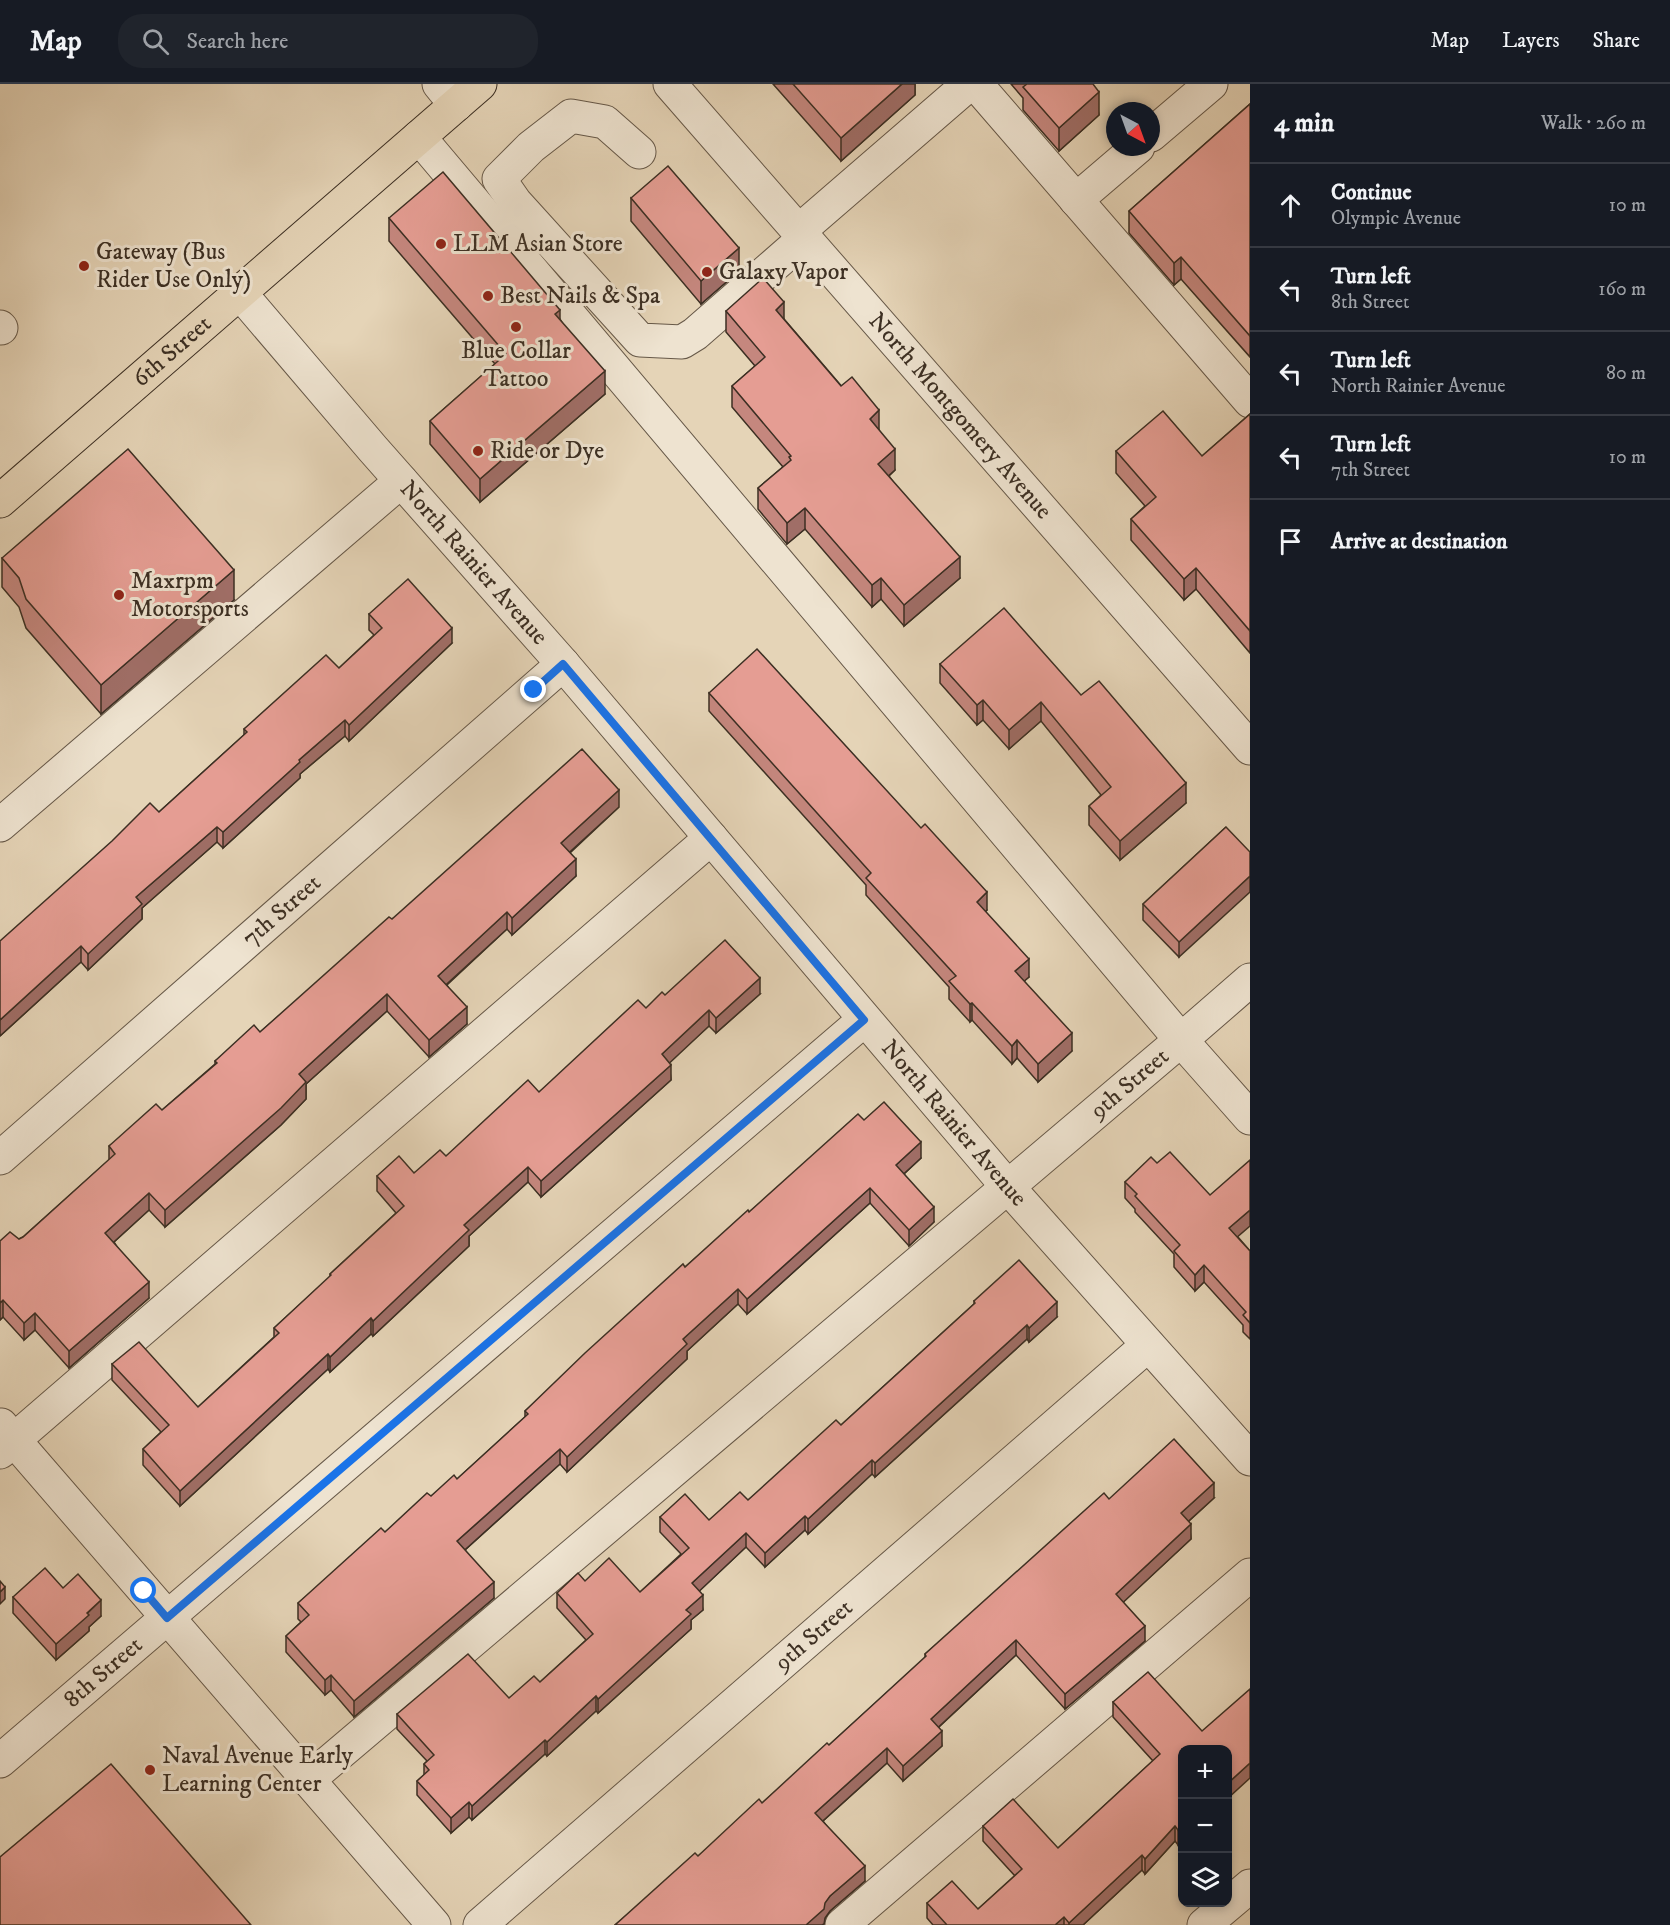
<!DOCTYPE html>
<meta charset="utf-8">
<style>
body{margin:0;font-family:"IM FELL DW Pica",serif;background:#20242c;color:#f1f3f6}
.controls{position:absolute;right:18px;bottom:18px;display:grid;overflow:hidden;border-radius:12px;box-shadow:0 3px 9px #0003}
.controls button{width:54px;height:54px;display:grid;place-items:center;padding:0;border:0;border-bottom:2px solid #363941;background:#171b24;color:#f1f3f6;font:30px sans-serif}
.compass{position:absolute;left:1106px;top:18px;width:54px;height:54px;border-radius:50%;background:#171b24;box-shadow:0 3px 9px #0003;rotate:139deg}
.stop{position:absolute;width:18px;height:18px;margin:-14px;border:4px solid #1a73e8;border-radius:50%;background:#fff}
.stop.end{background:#1a73e8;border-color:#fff;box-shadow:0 2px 6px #0008}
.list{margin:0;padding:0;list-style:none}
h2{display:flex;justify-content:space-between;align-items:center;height:78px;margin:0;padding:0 24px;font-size:26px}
h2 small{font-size:20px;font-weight:400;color:#9ea1a6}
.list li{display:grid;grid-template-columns:39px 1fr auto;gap:18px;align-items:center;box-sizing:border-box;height:84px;padding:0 24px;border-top:2px solid #363941}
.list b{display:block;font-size:22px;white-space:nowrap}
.list p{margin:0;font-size:20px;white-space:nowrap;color:#9ea1a6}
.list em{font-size:20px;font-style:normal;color:#9ea1a6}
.icon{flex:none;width:33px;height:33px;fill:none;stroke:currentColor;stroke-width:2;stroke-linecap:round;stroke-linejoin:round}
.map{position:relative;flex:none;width:1250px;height:1841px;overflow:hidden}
header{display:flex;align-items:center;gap:36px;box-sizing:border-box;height:84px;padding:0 30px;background:#171b24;border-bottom:2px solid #363941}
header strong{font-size:28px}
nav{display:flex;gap:33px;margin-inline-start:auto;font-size:21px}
.search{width:420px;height:54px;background:#20242c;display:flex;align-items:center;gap:15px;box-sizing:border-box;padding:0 21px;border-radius:24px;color:#9ea1a6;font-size:22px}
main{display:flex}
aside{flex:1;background:#171b24}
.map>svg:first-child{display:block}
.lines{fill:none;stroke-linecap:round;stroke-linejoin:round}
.minor-casing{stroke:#665848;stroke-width:35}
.major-casing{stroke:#3c2f23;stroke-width:35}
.minor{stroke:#eee3d0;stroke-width:33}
.major{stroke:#e5d4b7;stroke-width:33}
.wall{fill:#c5877e;stroke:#3c2f23;stroke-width:1.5}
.shaded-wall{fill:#a06e67;stroke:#3c2f23;stroke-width:1.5}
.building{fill:#e59d93;stroke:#3c2f23;stroke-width:1.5}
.route{stroke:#1a73e8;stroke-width:8}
.poi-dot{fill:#8f2418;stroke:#eee3d0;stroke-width:2}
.labels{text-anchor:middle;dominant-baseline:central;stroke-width:6;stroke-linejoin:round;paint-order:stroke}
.poi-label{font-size:24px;fill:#3c2f23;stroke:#eee3d0;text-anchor:start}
.street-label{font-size:24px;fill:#3c2f23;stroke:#eee3d0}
</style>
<header>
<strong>Map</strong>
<div class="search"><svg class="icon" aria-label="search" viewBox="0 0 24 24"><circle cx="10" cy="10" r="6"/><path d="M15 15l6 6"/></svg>Search here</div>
<nav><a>Map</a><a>Layers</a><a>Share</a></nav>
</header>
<main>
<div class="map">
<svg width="1250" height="1841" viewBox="0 0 1250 1841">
<rect width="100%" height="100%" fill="#e5d4b7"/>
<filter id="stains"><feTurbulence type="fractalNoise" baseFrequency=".00333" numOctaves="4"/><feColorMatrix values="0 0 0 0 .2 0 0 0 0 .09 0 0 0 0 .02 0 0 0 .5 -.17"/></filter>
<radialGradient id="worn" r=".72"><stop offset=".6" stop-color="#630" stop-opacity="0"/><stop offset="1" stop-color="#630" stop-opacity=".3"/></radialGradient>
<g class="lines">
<defs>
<g id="minor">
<path d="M439 0 456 21"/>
<path id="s1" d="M670 0 1250 664"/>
<path d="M976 0 1250 317"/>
<path d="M1151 51 1211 0"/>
<path d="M419 53 1181 956 1250 1034"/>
<path d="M639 68 605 38 571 32 531 63 499 95 515 118 640 256 682 258 695 250 805 154"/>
<path d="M1076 116 1138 63"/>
<path d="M799 147 969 0"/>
<path id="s2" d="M240 209 373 365 563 580 1007 1102 1250 1375"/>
<path d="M0 243 1 244"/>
<path d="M0 741 401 397"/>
<path id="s3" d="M0 1074 563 580"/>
<path d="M1 1341 434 1841"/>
<path d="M0 1368 711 754"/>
<path id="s4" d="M0 1677 864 936"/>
<path id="s5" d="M308 1696 1181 956 1250 896"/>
<path id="s6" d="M480 1841 1148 1261"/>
<path d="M842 1841 1250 1491"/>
<path d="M1204 1841 1250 1802"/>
</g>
<g id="major">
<path id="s7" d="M0 417 480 0"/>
</g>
</defs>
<use href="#minor" class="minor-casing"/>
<use href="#major" class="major-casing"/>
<use href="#minor" class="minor"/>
<use href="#major" class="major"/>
</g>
<g class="wall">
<path d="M773 0H915V11L841 77Z"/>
<path d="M1011 0H1093L1099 31 1059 67 1023 26V14Z"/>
<path d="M1250 20V273L1181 195 1174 201 1129 149V127Z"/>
<path d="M631 114 739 187 701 220 631 137Z"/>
<path d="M389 134 560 235 605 310 480 418 430 360V337L495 280 389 157Z"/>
<path d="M726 227 784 235 879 346 895 386 889 392 960 494 904 542 881 515 872 523 805 445 787 460 758 425V404L783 383 732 323V302L755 282 726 248Z"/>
<path d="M1250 330V569L1196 505 1184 516 1131 456V435L1145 422 1116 389V367L1202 372Z"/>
<path d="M2 474 234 516 101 630 26 544 19 523 2 503Z"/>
<path d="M369 530 452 559 349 657 345 652 300 690V694L223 764 217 758 142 824V835L88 886 81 878 0 952 159 728 244 651V645L339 584 374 551 369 546Z"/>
<path d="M940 580 1081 611 1186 719 1120 776 1089 741V722L1101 711 1041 637 1009 665 983 636 977 641 940 599Z"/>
<path d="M709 609 987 826 985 828 1029 893 1024 897 1072 967 1038 998 1017 974 1012 980 972 936 970 938 949 915V903L866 811V801L709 627Z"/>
<path d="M619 723 570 769 576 792 512 851 507 845 447 901 467 940 429 973 387 927 306 1000V1015L281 1041 165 1143 149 1126 114 1158 149 1214 69 1284 35 1246 24 1256 3 1233 0 1236V1157L19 1155 23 1153 109 1076V1062L162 1026 215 980V977L260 948 392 835Z"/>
<path d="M1226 743 1179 873 1143 836V820Z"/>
<path d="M760 910 716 949 709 942 669 978 671 996 541 1113 528 1098 469 1152V1162L373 1252 371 1250 330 1288 328 1285 180 1422 143 1381V1365L161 1348 112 1296V1280L198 1323 274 1253V1244L330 1193V1190L396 1129 377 1107V1092L414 1089 446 1072 539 1008 646 924 665 911Z"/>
<path d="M864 1036 921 1074 904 1090 934 1138 909 1162 870 1119 747 1230 738 1220 687 1267V1275L567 1388 560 1380 465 1466 494 1514 354 1633 331 1606 325 1611 286 1568V1552L301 1538 298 1535V1519L385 1448 431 1412 457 1395 525 1333V1327L685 1183 749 1128Z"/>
<path d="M1157 1079 1238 1153 1250 1167V1255L1243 1248V1241L1204 1198 1195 1207 1174 1183V1170L1135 1128V1125L1125 1114V1098Z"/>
<path d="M974 1217 1057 1233 1029 1258 1027 1255 875 1393 872 1390 808 1450 805 1446 765 1483 746 1463 699 1507 703 1526 691 1536V1545L598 1629 596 1627 547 1672 545 1670 472 1736 469 1733 451 1749 417 1711V1697L424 1691V1680L427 1677 397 1645V1630L509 1614 540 1598 586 1556 557 1524V1509L585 1497 640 1508 681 1470 660 1448V1433L709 1436 748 1416 841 1341 974 1220Z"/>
<path d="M1214 1414 1189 1437 1191 1455 1123 1518 1145 1557 1065 1625 1016 1571 939 1643 942 1662 903 1697 887 1679 823 1737 865 1797 830 1827 825 1834 824 1840 822 1841H615L762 1719 829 1661 925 1574V1570L1109 1415Z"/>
<path d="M63 1504 101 1532 89 1543V1547L56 1576 13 1529V1513Z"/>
<path d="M1113 1618 1202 1647 1178 1761 1175 1757 1145 1790 1142 1786 1083 1841H933L927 1834V1819L978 1825 1015 1792 983 1757V1742L1058 1764 1153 1677 1113 1633Z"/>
</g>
<g class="shaded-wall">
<path d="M902 0H915V11L841 77V54Z"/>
<path d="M1099 8V31L1059 67V44Z"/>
<path d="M739 164V187L701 220V197Z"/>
<path d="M1181 173V195L1174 201V179Z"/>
<path d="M784 218V239L776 226Z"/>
<path d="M560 226V249L555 230Z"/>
<path d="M605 287V310L480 418V395Z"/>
<path d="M879 326V347L870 335Z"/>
<path d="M895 365V386L878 401V380Z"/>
<path d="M805 424V445L787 460V439Z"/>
<path d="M960 473V494L904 542V521Z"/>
<path d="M1196 484V505L1184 516V495Z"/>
<path d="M234 486V516L101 630V601Z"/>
<path d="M881 494V515L872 523V501Z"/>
<path d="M452 544V559L349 657V641Z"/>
<path d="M983 616V636L977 641V621Z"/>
<path d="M1041 618V637L1009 665V646Z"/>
<path d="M345 636V652L300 690V694L223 764V748L299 676Z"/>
<path d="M1186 699V719L1120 776V757Z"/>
<path d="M619 706V723L561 776V759Z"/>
<path d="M217 743V758L142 824V835L88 886V870L136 813Z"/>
<path d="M576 775V792L512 851V834Z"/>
<path d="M1250 792V808L1179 873V858Z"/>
<path d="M987 808V826L977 835V818Z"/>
<path d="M507 828V845L438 908V892Z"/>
<path d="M81 862V878L0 952V936Z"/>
<path d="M1029 875V893L1015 905V887Z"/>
<path d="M760 894V910L716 949V934Z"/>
<path d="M387 910V927L306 1000V1015L281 1041 165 1143V1126L299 990Z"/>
<path d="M972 919V936L970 938V920Z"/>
<path d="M467 923V940L429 973V956Z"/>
<path d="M709 926V942L662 986V970Z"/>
<path d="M1072 949V967L1038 998V980Z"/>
<path d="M1017 956V974L1012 980V962Z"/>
<path d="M671 981V996L541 1113V1097Z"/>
<path d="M921 1058V1074L896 1097V1081Z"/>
<path d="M528 1083V1098L469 1152V1162L373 1252V1237L464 1141Z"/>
<path d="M870 1104V1119L747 1230V1215Z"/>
<path d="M149 1109V1126L105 1166V1149Z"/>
<path d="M934 1123V1138L909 1162V1146Z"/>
<path d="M1250 1126V1142L1229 1160V1144Z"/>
<path d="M1204 1181V1198L1195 1207V1191Z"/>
<path d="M149 1198V1214L69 1284V1267Z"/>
<path d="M738 1205V1220L687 1267V1275L567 1388V1373L683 1255Z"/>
<path d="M3 1216V1233L0 1236V1219Z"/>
<path d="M1057 1218V1233L1029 1258V1244Z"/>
<path d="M35 1229V1246L24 1256V1239Z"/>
<path d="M371 1234V1250L330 1288V1273Z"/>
<path d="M1027 1241V1255L875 1393V1379Z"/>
<path d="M328 1270V1285L180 1422V1407Z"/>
<path d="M560 1365V1380L457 1473V1457Z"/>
<path d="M872 1376V1390L808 1450V1435Z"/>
<path d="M1214 1399V1414L1181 1444V1429Z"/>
<path d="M805 1432V1446L765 1483V1469Z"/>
<path d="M1191 1440V1455L1116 1525V1510Z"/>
<path d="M746 1449V1463L692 1514V1499Z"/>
<path d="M494 1498V1514L354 1633V1617Z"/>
<path d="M5 1503V1515L0 1520V1508Z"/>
<path d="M703 1511V1526L691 1536V1545L598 1629V1615L686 1526Z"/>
<path d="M101 1516V1532L89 1543V1547L56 1576V1560Z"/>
<path d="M1145 1542V1557L1065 1625V1610Z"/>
<path d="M1016 1556V1571L931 1650V1635Z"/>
<path d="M331 1591V1606L325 1611V1596Z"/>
<path d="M596 1612V1627L547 1672V1658Z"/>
<path d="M942 1647V1662L903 1697V1682Z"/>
<path d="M545 1656V1670L472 1736V1722Z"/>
<path d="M887 1664V1679L815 1744V1729Z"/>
<path d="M1250 1679V1694L1227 1715V1700Z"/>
<path d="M469 1718V1733L451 1749V1734Z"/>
<path d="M1175 1742V1757L1145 1790V1775Z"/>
<path d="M1182 1742V1757L1178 1761V1746Z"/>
<path d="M1142 1771V1786L1083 1841H1069V1839Z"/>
<path d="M865 1782V1797L830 1827 825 1834 824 1840 822 1841H806L830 1812Z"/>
<path d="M1064 1833V1841H1055Z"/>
</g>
<g class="building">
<path d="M793 0H902L841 54Z"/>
<path d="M1027 0H1093L1099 8 1059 44 1023 3Z"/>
<path d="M1250 20V252L1181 173 1174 179 1129 127Z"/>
<path d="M668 82 739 164 701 197 631 114Z"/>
<path d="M443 88 560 226 555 230 605 287 480 395 430 337 506 270 389 134Z"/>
<path d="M763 194 784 218 776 226 841 302 852 293 879 326 870 335 895 365 878 380 960 473 904 521 881 494 872 501 805 424 787 439 758 404 791 376 789 373 791 372 732 302 765 273 726 227Z"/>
<path d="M1163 327 1202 372 1250 330V547L1196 484 1184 495 1131 435 1156 413 1116 367Z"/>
<path d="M128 365 234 486 101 601 26 515 19 494 2 474Z"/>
<path d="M408 495 452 544 349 641 345 636 299 676 300 678 223 748 217 743 136 813 142 820 88 870 81 862 0 936V857L112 757 150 719 159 728 247 648 244 645 326 571 339 584 382 544 369 530Z"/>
<path d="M1004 524 1081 611 1099 597 1186 699 1120 757 1089 722 1111 703 1041 618 1009 646 983 616 977 621 940 580Z"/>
<path d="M757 565 921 744 925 740 987 808 977 818 1029 875 1015 887 1072 949 1038 980 1017 956 1012 962 972 919 970 920 949 897 956 892 866 794 871 789 709 609Z"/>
<path d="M582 665 619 706 561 759 576 775 512 834 507 828 438 892 467 923 429 956 387 910 299 990 306 998 281 1024 165 1126 149 1109 105 1149 149 1198 69 1267 35 1229 24 1239 3 1216 0 1219V1157L10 1148 19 1155 23 1153 115 1070 109 1062 156 1020 162 1026 217 979 215 977 254 941 260 948 389 833 392 835Z"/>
<path d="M1226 743 1250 768V792L1179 858 1143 820Z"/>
<path d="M725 856 760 894 716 934 709 926 662 970 671 981 541 1097 528 1083 464 1141 469 1146 373 1237 371 1234 330 1273 328 1270 180 1407 143 1365 169 1341 112 1280 139 1258 198 1323 279 1249 274 1244 331 1191 330 1190 404 1122 377 1092 399 1072 414 1089 440 1066 446 1072 528 996 539 1008 638 916 646 924 662 908 665 911Z"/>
<path d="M884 1018 921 1058 896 1081 934 1123 909 1146 870 1104 747 1215 738 1205 683 1255 687 1260 567 1373 560 1365 457 1457 494 1498 354 1617 331 1591 325 1596 286 1552 309 1531 298 1519 381 1444 385 1448 427 1409 431 1412 454 1391 457 1395 528 1330 525 1327 585 1269 683 1180 685 1183 748 1126 749 1128 858 1030 864 1036Z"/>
<path d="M1170 1068 1210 1111 1250 1076V1126L1229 1144 1250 1167V1239L1243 1231 1246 1228 1204 1181 1195 1191 1174 1167 1180 1161 1135 1112 1137 1110 1125 1098 1151 1073 1157 1079Z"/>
<path d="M1019 1176 1057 1218 1029 1244 1027 1241 875 1379 872 1376 808 1435 805 1432 765 1469 746 1449 692 1499 703 1511 686 1526 691 1530 598 1615 596 1612 547 1658 545 1656 472 1722 469 1718 451 1734 417 1697 429 1686 424 1680 434 1671 397 1630 468 1570 509 1614 534 1592 540 1598 593 1550 557 1509 578 1489 585 1497 609 1474 640 1508 689 1464 660 1433 685 1410 709 1436 740 1408 748 1416 836 1336 841 1341 975 1219 974 1217Z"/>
<path d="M1174 1355 1214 1399 1181 1429 1191 1440 1116 1510 1145 1542 1065 1610 1016 1556 931 1635 942 1647 903 1682 887 1664 815 1729 865 1782 830 1812 825 1819 824 1825 806 1841H615L695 1769 698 1772 759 1715 762 1719 827 1659 829 1661 926 1572 925 1570 1104 1409 1109 1415Z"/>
<path d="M45 1484 63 1504 78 1490 101 1516 87 1529 89 1531 56 1560 13 1513Z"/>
<path d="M0 1497 5 1503 0 1508Z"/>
<path d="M1148 1588 1202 1647 1250 1605V1679L1227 1700V1665H1182V1742L1178 1746 1175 1742 1145 1775 1142 1771 1069 1839 1064 1833 1055 1841H947L927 1819 952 1797 978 1825 1022 1785 983 1742 1013 1715 1058 1764 1160 1670 1113 1618Z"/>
<path d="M111 1680 251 1841H0V1773Z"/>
</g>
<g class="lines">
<path class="route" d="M144 1507 167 1534 864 936 563 580 534 606"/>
</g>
<g class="poi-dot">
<circle cx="441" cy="160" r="6"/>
<circle cx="84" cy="182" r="6"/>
<circle cx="707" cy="188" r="6"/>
<circle cx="488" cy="212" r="6"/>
<circle cx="516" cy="243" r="6"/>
<circle cx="478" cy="367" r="6"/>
<circle cx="119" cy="511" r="6"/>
<circle cx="150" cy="1686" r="6"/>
</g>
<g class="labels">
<g class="poi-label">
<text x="453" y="160">LLM Asian Store</text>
<text x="96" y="168">Gateway (Bus<tspan x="96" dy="28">Rider Use Only)</tspan></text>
<text x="719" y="188">Galaxy Vapor</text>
<text x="500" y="212">Best Nails &amp; Spa</text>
<text x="516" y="267" text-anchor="middle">Blue Collar<tspan x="516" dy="28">Tattoo</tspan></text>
<text x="490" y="367">Ride or Dye</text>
<text x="131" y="497">Maxrpm<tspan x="131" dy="28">Motorsports</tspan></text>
<text x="162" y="1672">Naval Avenue Early<tspan x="162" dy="28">Learning Center</tspan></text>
</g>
<g class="street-label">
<text stroke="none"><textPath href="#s7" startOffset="228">6th Street</textPath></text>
<text stroke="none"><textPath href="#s1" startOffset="441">North Montgomery Avenue</textPath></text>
<text stroke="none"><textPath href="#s2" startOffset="357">North Rainier Avenue</textPath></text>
<text stroke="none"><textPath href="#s3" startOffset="375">7th Street</textPath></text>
<text stroke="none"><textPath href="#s5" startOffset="1077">9th Street</textPath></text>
<text stroke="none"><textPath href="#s2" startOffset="1095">North Rainier Avenue</textPath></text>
<text stroke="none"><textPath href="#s6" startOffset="442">9th Street</textPath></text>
<text stroke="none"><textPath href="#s4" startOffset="136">8th Street</textPath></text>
</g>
</g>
<rect width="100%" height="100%" filter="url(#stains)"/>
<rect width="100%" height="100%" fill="url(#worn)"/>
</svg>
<div class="controls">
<button>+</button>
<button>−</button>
<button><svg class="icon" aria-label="layers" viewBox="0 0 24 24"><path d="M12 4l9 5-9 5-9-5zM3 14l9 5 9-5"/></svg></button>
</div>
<svg class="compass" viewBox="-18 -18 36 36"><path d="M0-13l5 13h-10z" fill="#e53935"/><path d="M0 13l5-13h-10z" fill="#9ea1a6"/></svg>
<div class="stop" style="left:144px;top:1507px"></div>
<div class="stop end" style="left:534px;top:606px"></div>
</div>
<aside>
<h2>4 min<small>Walk · 260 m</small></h2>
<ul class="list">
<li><svg class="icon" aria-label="ahead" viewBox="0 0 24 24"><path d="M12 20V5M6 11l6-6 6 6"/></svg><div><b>Continue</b><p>Olympic Avenue</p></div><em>10 m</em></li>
<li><svg class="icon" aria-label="left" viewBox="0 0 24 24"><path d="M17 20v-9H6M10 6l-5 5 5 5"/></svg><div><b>Turn left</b><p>8th Street</p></div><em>160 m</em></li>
<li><svg class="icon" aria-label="left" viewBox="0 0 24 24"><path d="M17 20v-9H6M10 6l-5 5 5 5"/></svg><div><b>Turn left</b><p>North Rainier Avenue</p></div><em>80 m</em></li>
<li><svg class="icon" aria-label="left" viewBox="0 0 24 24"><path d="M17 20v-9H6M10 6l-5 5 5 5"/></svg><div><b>Turn left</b><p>7th Street</p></div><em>10 m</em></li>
<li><svg class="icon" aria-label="arrive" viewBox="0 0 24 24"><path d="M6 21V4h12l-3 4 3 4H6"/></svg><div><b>Arrive at destination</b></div></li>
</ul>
</aside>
</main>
